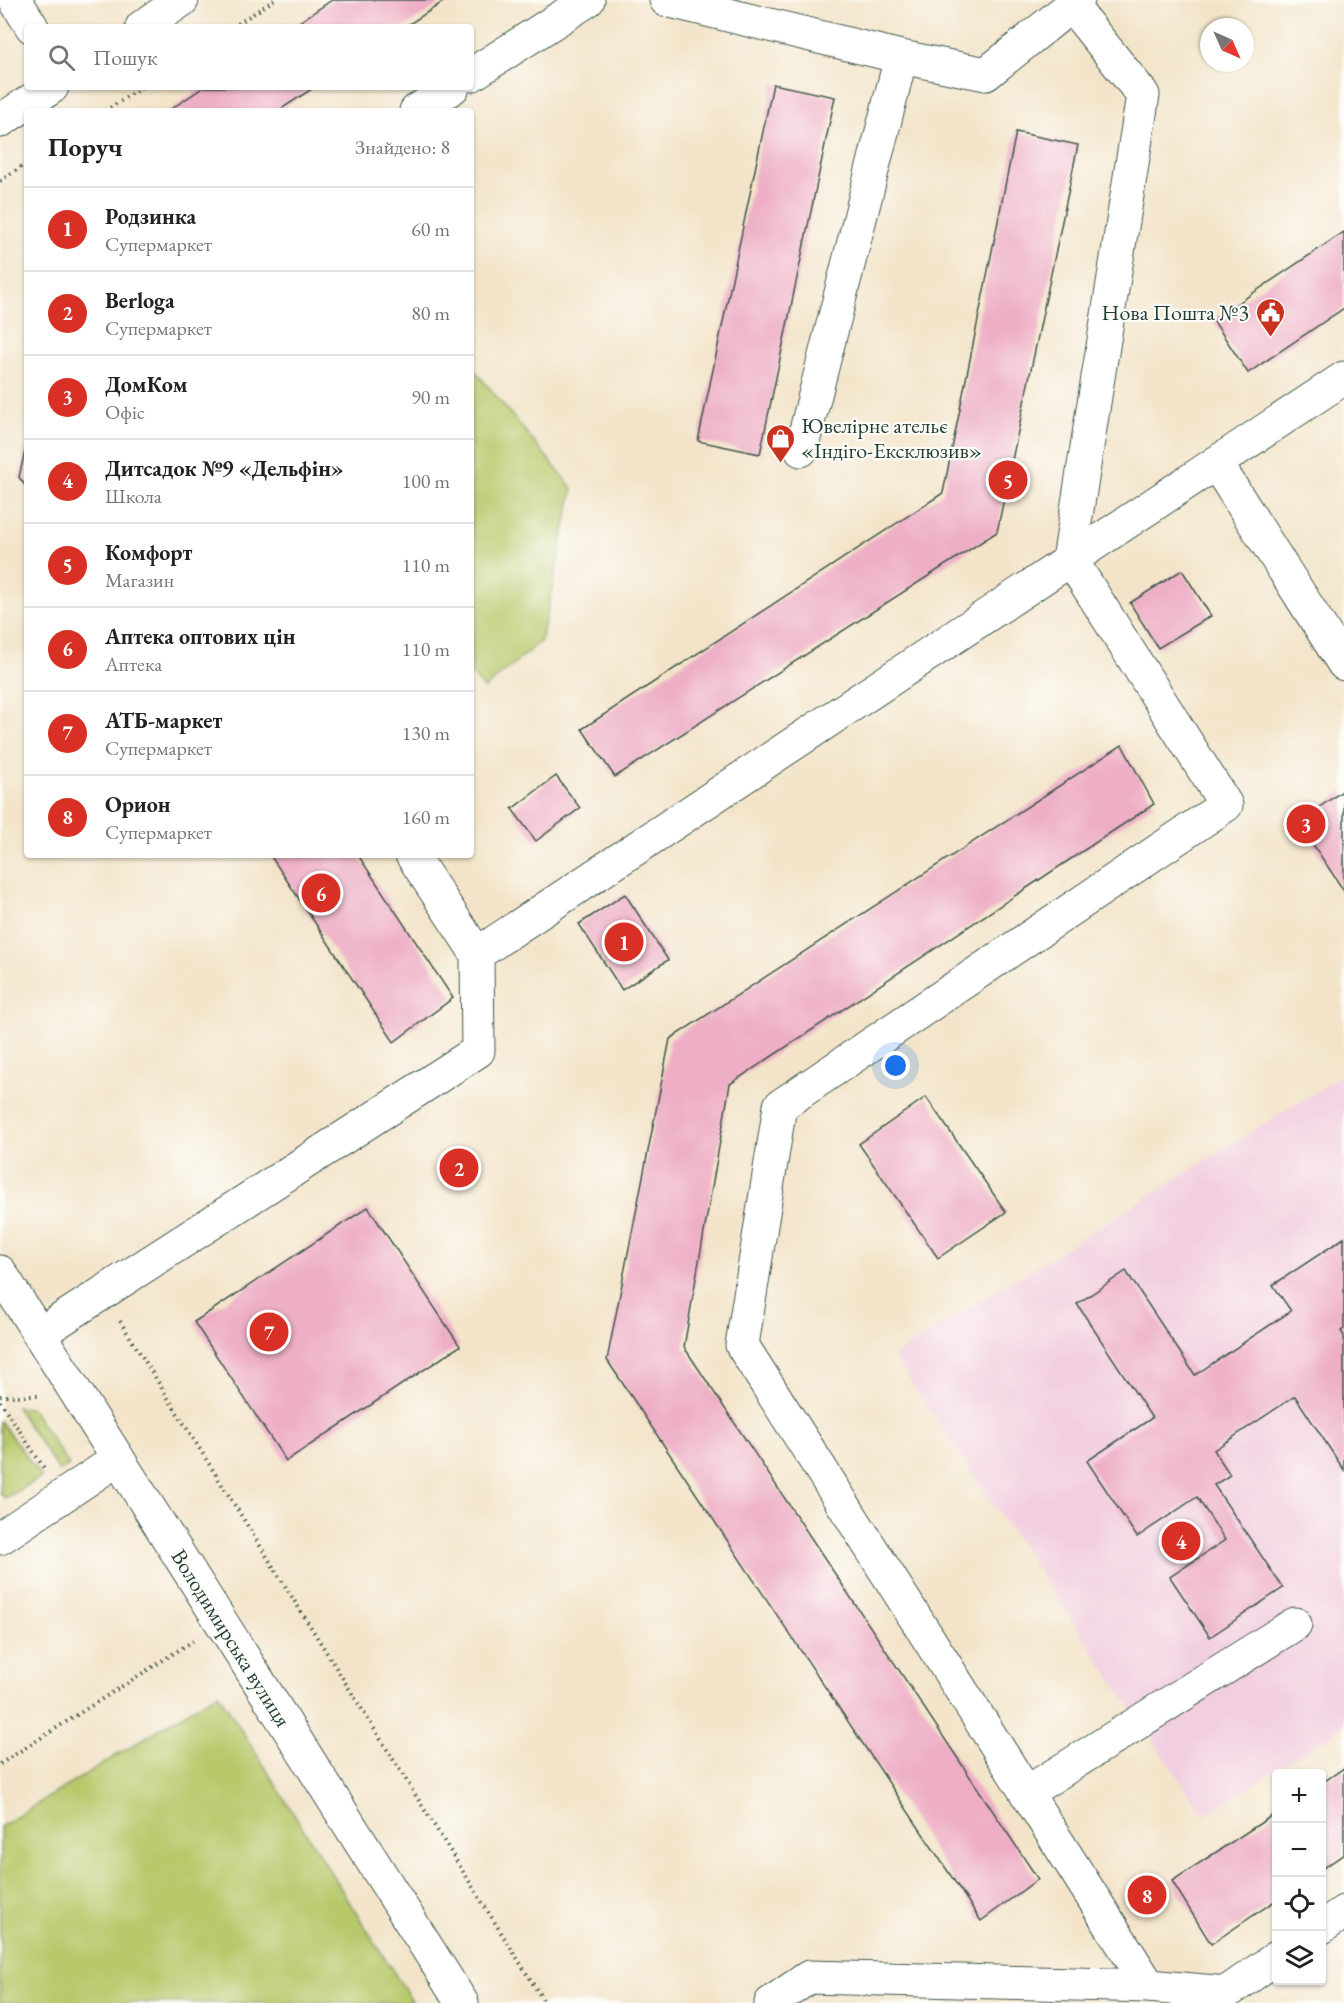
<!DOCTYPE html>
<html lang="uk">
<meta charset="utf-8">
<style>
body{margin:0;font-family:"EB Garamond",serif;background:#f6f6f6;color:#222}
.controls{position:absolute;right:18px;bottom:18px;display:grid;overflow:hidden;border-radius:6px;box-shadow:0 2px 4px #0004}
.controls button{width:54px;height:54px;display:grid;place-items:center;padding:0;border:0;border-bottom:2px solid #e0e0e0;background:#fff;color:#222;font:30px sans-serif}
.compass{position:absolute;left:1200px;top:18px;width:54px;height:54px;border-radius:50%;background:#fff;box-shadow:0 2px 4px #0004;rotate:135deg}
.you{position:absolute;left:896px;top:1066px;width:21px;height:21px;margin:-15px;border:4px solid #fff;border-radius:50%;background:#1a73e8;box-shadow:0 0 0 9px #1a73e833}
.badge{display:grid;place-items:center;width:39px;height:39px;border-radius:50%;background:#d93025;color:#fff;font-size:20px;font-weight:700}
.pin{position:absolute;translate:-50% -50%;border:3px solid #fff;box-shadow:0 2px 6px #0006}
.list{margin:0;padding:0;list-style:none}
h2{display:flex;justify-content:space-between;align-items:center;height:78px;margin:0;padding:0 24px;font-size:26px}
h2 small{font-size:20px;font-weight:400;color:#767676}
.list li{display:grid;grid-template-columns:39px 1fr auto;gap:18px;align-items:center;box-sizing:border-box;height:84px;padding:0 24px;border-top:2px solid #e0e0e0}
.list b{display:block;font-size:22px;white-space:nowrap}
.list p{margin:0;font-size:20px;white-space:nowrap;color:#767676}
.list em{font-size:20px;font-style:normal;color:#767676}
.icon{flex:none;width:33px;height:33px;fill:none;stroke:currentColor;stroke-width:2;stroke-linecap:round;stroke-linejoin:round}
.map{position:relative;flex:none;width:1344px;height:2003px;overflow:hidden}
.search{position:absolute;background:#fff;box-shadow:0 2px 4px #0004;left:24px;top:24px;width:450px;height:66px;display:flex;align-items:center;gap:15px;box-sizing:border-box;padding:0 21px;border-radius:6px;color:#767676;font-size:22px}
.panel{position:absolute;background:#fff;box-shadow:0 2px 4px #0004;left:24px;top:108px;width:450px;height:750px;border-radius:6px}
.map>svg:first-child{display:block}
.built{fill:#f2cfe0}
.green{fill:#b8c96c;stroke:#6c8350;stroke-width:1.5}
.building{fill:#eeafc6}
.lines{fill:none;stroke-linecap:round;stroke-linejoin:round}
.minor-casing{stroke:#3f564a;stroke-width:35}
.path{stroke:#3f564a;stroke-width:4;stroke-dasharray:1.5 4.5;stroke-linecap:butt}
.minor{stroke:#fff;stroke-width:33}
.labels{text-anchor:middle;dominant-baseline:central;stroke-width:4.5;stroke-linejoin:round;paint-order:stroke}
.poi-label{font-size:22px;fill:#1f3d34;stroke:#fdfcf7;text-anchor:end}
.street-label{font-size:22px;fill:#1f3d34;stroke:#fdfcf7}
</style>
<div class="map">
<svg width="1344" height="2003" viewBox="0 0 1344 2003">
<rect width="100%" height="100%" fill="#fdfcf7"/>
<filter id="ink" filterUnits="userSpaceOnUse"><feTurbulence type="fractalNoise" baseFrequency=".0167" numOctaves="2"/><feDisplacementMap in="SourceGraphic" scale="12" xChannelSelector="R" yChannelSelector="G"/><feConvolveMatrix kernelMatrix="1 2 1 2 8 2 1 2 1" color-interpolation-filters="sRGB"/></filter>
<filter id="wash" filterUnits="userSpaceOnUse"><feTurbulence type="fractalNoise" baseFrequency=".008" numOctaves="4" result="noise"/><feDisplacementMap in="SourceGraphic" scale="24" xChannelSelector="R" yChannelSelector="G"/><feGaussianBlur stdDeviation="1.35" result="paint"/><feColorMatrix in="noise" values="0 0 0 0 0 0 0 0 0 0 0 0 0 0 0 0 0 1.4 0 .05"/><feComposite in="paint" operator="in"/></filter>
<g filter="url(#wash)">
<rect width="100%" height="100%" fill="#f3e4c9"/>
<path class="built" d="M1344 1074V1726L1204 1816 893 1356Z"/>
<g class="green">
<path d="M471 366 573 489 541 641 484 689 471 673Z"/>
<path d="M16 1407 31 1408 69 1465 59 1471Z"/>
<path d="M0 1421 42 1477 5 1498 0 1493Z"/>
<path d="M218 1693 413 2003H0V1827Z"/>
</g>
<g id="blocks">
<g class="building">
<path d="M332 0H446L405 27H292Z"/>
<path d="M773 84 835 97 760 454 698 441Z"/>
<path d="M204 87H315L278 111H168Z"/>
<path d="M1016 132 1078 145 997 532 615 777 582 729 943 493Z"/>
<path d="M1344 232V308L1248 373 1213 320Z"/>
<path d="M26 447H27V488L19 477Z"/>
<path d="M1182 570 1211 616 1158 648 1130 603Z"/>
<path d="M1122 745 1154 804 730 1084 684 1347 1038 1879 981 1921 607 1360 670 1039Z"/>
<path d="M556 776 580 808 536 841 512 809Z"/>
<path d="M1344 790V891L1298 822Z"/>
<path d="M270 855H358L453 998 394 1042Z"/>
<path d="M625 894 668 960 622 990 579 924Z"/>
<path d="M926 1097 1006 1212 938 1258 859 1144Z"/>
<path d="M368 1207 460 1346 286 1461 194 1322Z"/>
<path d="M1344 1238V1329L1341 1331 1344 1336V1470L1295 1396 1214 1450 1230 1475 1214 1485 1283 1588 1210 1637 1170 1577 1225 1540 1197 1497 1137 1537 1087 1461 1152 1418 1077 1304 1126 1271 1195 1375 1291 1311 1273 1285Z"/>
<path d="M1344 1768V1854L1322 1869V1783Z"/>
<path d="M1276 1813V1900L1211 1944 1172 1881Z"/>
</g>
</g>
</g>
<g filter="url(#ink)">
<use href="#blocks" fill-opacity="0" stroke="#3f564a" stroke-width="1.5"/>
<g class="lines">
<defs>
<g id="minor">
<path d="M15 0 32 27"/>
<path d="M666 0 901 57 986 74 1078 0"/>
<path d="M1071 5 1143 95 1069 560 1077 569 1226 805 780 1106 742 1345 1149 1986"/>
<path d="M142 27 182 0"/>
<path d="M471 75 588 0"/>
<path d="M416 111 453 87"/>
<path d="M0 121 52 87"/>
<path d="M801 450 901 57"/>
<path d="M1216 463 1344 664"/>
<path d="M412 855 477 954"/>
<path d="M0 1272 462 2003"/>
<path d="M39 1334 478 1051 477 954 1344 378"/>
<path d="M0 1538 118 1459"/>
<path d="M1026 1793 1295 1624"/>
<path d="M1322 1927 1344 1912"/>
<path d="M771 2003 809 1977 1149 1986 1226 1993 1276 1958"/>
</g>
</defs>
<use href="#minor" class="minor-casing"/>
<g class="path">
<path d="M233 27 274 0"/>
<path d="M105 111 142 87"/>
<path d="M0 181 27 163"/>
<path d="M120 1321 545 2003"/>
<path d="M0 1396H38"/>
<path d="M0 1401 44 1468"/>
<path d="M0 1764 193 1641"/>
</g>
<use href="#minor" class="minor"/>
</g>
</g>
<defs>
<symbol id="civic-pin" viewBox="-11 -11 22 30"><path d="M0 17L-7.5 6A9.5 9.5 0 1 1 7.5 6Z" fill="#c8321e" stroke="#fdfcf7"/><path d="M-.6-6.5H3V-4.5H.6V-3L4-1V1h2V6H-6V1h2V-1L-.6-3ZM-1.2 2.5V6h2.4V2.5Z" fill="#fff"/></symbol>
<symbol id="shop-pin" viewBox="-11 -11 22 30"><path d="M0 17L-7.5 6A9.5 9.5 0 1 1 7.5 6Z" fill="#c8321e" stroke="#fdfcf7"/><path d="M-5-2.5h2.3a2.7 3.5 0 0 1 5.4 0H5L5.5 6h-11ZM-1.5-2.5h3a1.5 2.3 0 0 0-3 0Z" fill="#fff"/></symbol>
</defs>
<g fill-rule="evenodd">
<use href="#civic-pin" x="1254" y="296" width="33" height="45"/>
<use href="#shop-pin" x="764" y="422" width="33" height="45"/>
</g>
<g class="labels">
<g class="poi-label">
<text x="1249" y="312">Нова Пошта №3</text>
<text x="801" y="425" text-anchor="start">Ювелірне ательє<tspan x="801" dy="25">«Індіго-Ексклюзив»</tspan></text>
</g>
<g class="street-label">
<text transform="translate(231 1638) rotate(58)">Володимирська вулиця</text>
</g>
</g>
</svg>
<div class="controls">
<button>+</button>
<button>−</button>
<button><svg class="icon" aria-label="locate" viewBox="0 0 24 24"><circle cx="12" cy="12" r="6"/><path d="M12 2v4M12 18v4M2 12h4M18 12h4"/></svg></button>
<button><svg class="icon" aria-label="layers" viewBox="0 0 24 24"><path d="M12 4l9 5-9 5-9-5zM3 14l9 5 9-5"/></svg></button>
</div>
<svg class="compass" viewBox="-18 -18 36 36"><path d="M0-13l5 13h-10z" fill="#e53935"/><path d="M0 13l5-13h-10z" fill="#767676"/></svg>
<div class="you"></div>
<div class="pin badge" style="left:624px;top:942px">1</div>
<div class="pin badge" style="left:459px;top:1168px">2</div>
<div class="pin badge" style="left:1306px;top:824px">3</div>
<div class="pin badge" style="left:1181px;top:1541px">4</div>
<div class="pin badge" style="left:1008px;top:480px">5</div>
<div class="pin badge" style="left:321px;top:893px">6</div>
<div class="pin badge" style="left:269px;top:1332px">7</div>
<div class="pin badge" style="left:1147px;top:1895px">8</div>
<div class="search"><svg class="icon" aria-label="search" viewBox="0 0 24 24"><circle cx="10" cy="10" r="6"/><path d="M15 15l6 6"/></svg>Пошук</div>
<section class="panel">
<h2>Поруч<small>Знайдено: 8</small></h2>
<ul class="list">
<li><span class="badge">1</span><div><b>Родзинка</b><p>Супермаркет</p></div><em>60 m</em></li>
<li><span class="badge">2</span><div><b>Berloga</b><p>Супермаркет</p></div><em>80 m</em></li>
<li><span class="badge">3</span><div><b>ДомКом</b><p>Офіс</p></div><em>90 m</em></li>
<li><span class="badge">4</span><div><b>Дитсадок №9 «Дельфiн»</b><p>Школа</p></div><em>100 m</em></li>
<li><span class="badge">5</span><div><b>Комфорт</b><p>Магазин</p></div><em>110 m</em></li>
<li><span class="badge">6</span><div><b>Аптека оптових цін</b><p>Аптека</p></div><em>110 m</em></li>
<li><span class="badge">7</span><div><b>АТБ-маркет</b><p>Супермаркет</p></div><em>130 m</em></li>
<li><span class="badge">8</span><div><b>Орион</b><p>Супермаркет</p></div><em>160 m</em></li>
</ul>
</section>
</div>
